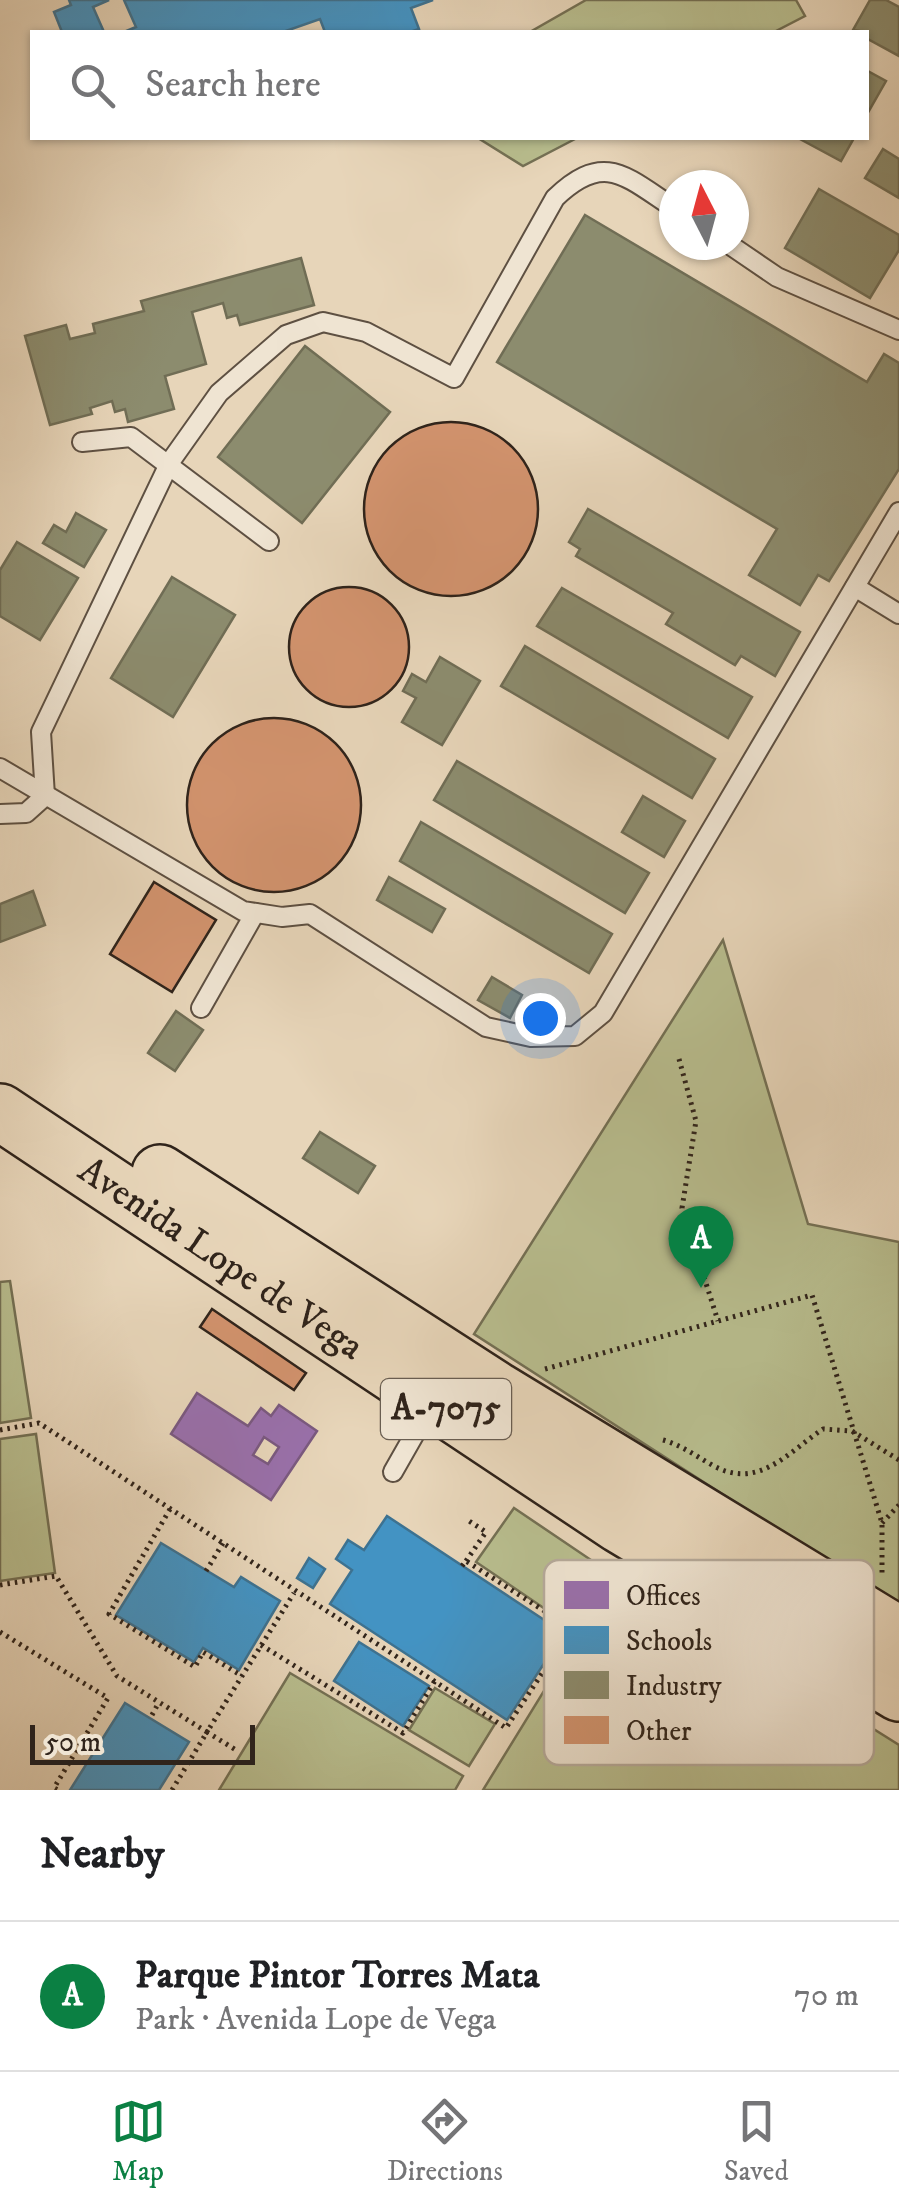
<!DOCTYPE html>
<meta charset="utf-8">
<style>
body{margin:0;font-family:"IM FELL DW Pica",serif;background:#f2f2f2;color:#202124}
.compass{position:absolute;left:659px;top:170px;width:90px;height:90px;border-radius:50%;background:#fff;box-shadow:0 2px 8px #0004;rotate:354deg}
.scale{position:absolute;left:30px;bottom:25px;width:225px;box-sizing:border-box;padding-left:10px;border:5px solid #30241b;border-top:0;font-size:28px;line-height:35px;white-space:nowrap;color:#30241b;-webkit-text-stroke:8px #efe4d2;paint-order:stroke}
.you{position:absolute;left:540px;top:1018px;width:35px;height:35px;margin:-25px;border:8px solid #fff;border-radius:50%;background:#1a73e8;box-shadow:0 0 0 15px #1a73e833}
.badge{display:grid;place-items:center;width:65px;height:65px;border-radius:50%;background:#0b8043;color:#fff;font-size:32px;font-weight:700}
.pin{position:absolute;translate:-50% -82px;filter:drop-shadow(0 2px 5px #0008)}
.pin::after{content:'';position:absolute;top:52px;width:35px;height:30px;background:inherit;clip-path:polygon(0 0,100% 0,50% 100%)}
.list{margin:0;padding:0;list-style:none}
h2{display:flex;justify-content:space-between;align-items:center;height:130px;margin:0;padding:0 40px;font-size:42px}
h2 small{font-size:32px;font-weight:400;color:#757577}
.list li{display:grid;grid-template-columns:65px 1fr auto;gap:30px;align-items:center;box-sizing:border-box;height:150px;padding:0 40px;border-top:2px solid #e0e0e0}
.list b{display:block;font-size:38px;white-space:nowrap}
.list p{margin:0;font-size:32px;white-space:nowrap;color:#757577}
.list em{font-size:32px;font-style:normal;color:#757577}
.icon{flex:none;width:55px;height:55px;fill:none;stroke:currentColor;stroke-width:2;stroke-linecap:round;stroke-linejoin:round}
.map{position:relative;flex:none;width:899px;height:1790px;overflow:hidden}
.search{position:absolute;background:#fff;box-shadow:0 2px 8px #0004;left:30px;right:30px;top:30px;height:110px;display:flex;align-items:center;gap:25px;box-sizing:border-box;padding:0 35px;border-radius:0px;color:#757577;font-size:38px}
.sheet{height:280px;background:#fff}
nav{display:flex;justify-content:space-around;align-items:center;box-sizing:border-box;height:140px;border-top:2px solid #e0e0e0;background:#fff;font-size:28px;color:#757577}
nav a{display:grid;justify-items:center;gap:5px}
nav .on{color:#0b8043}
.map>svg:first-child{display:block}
.green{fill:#b8bd8e;stroke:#747054;stroke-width:2.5}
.offices{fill:#9970ab;stroke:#7a5980;stroke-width:2.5;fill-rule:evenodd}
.schools{fill:#4393c3;stroke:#3d7291;stroke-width:2.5}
.industry{fill:#8c8c6e;stroke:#706d55;stroke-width:2.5}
.building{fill:#d2936e;stroke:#30241b;stroke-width:2.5}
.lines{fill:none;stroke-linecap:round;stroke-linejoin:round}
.service-casing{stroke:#5e5042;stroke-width:22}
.primary-casing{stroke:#30241b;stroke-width:60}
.path{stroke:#30241b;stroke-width:5;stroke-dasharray:2.5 5;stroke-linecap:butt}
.service{stroke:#efe4d2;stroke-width:18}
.primary{stroke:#e7d5b9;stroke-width:55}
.labels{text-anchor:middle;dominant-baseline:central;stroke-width:10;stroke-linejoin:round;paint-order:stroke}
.shield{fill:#efe4d2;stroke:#695e52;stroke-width:2.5}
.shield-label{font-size:35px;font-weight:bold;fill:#30241b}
.street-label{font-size:38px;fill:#30241b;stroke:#efe4d2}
.key{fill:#efe4d2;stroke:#b6aa9b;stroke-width:2.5}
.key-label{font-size:28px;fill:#30241b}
</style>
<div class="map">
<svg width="899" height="1790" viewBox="0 0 899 1790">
<rect width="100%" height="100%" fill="#e7d5b9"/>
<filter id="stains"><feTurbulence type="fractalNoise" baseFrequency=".002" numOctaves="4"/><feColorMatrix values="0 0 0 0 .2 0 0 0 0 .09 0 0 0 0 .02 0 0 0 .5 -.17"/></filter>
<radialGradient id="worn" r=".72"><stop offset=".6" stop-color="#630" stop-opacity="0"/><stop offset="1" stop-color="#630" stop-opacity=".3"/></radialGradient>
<g class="green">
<path d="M586 0H796L805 16 774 32H530Z"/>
<path d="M478 138H577L523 166Z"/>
<path d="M723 940 808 1224 899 1242V1608L474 1334Z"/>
<path d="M10 1281 31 1418 0 1423V1282Z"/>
<path d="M36 1434 55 1573 0 1581V1439Z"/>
<path d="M514 1508 591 1560 554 1615 476 1562Z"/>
<path d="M619 1569 899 1745V1790H483Z"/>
<path d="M290 1673 463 1776 455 1790H219Z"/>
<path d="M435 1688 495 1724 469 1766 409 1730Z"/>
</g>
<path class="offices" d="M197 1393 248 1426 261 1408 271 1416 279 1405 317 1431 271 1500 171 1434ZM264 1437 279 1447 268 1464 253 1455Z"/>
<g class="schools">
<path d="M69 0H109L93 7 104 32H62L54 12 71 5Z"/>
<path d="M124 0H433L411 8 419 29 410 32H325L320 19 283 32H124L136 27Z"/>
<path d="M387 1516 564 1633 507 1720 330 1604 352 1570 336 1559 348 1540 364 1550Z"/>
<path d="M161 1543 234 1587 241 1577 280 1601 239 1670 203 1648 194 1662 116 1615Z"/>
<path d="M309 1558 325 1569 313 1588 297 1578Z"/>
<path d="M359 1642 429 1686 403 1726 334 1681Z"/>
<path d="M125 1703 189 1742 159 1790H70Z"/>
</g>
<g class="industry">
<path d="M870 0H886L899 7V56L866 38V32L853 30Z"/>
<path d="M866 70 886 81 866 116Z"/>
<path d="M798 138H854L841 161Z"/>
<path d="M883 149 899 159V198L865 178Z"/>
<path d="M819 189 899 235V250L870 298 785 248Z"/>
<path d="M585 215 867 382 884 354 899 363V469L829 581 818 575 800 605 749 575 777 529 497 362Z"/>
<path d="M301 258 314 305 240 325 237 315 227 318 223 303 192 312 206 364 165 376 174 409 128 422 125 409 115 412 112 401 90 408 92 414 50 425 25 336 66 325 70 339 95 333 93 324 144 311 141 301Z"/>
<path d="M305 346 390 412 302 523 218 457Z"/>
<path d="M588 509 800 632 775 676 741 656 735 665 666 624 673 613 576 556 580 549 569 542Z"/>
<path d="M76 513 106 530 84 567 43 543 54 525 66 532Z"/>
<path d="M17 542 78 578 40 640 0 616V570Z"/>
<path d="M172 577 235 615 173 717 111 678Z"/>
<path d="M562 588 752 697 728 738 537 626Z"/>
<path d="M525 646 715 759 692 798 501 686Z"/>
<path d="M440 657 480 681 442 745 402 722 416 698 403 691 412 674 426 682Z"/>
<path d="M457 761 649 873 625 913 434 800Z"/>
<path d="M643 796 685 821 664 857 622 832Z"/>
<path d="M421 822 612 934 589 973 400 861Z"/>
<path d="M389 877 445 909 432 932 377 900Z"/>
<path d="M33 891 45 925 0 942V904Z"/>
<path d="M492 977 522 995 510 1018 478 1000Z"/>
<path d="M176 1011 203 1030 175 1071 148 1053Z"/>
<path d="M320 1132 375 1166 358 1193 303 1158Z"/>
</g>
<g class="building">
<circle cx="451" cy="509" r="87"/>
<circle cx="349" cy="647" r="60"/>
<circle cx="274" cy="805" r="87"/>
<path d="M154 882 216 920 172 992 110 954Z"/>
<path d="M212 1309 306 1373 294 1390 200 1327Z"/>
</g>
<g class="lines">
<defs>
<g id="service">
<path d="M730 245 777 277 899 330"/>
<path d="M82 442 131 437 269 541"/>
<path d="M855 587 899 614"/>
<path d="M0 768 243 911 282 917 310 914 486 1027 531 1037 575 1036 603 1013 899 512"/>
<path d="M45 796 41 732 170 462 219 393 286 335 323 322 366 332 454 378 555 198C604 151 625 176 674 208"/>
<path d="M0 814 26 813 45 796"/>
<path d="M201 1008 255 913"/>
<path d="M393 1472 430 1407"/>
</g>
<g id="primary">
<path id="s1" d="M0 1112 620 1525 899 1693"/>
<path d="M160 1173 498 1391 899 1635"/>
</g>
</defs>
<use href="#service" class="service-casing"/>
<use href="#primary" class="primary-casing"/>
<g class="path">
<path d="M679 1059 696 1121 682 1208 718 1321"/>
<path d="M545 1369 812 1295 882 1523V1576"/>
<path d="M0 1430 39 1423 506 1728 572 1628 557 1619 599 1558"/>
<path d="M663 1440C681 1445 696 1456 712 1465 758 1491 787 1453 823 1429L852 1431 899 1460"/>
<path d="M170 1509 109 1614 195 1667 203 1652 242 1676"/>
<path d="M882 1523 899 1505"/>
<path d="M466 1561 486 1532 466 1519"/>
<path d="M462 1566 466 1561 557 1619"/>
<path d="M206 1571 223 1543"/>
<path d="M0 1585 56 1576 117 1676 207 1732 294 1593"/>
<path d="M0 1632 108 1698 54 1788 58 1790"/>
<path d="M261 1645 403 1733 436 1679"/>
<path d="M152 1715 159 1702"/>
<path d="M172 1790 207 1732 236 1750"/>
</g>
<use href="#service" class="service"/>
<use href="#primary" class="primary"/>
</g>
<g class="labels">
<rect class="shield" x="381" y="1379" width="130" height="60" rx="8"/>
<g class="shield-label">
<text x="446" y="1409">A-7075</text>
</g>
<g class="street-label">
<text stroke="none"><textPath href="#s1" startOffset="265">Avenida Lope de Vega</textPath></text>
</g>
</g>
<rect x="544" y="1560" width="330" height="205" rx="15" class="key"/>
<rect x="564" y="1581" width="45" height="28" fill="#9970ab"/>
<rect x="564" y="1626" width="45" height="28" fill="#4393c3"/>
<rect x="564" y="1671" width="45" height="28" fill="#8c8c6e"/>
<rect x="564" y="1716" width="45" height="28" fill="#d2936e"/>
<g class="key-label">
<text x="626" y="1605">Offices</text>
<text x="626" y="1650">Schools</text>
<text x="626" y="1695">Industry</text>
<text x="626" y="1740">Other</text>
</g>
<rect width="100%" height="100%" filter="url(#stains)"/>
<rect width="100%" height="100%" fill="url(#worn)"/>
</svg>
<svg class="compass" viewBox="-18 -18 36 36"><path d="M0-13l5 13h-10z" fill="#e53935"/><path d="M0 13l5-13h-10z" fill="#757577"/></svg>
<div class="scale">50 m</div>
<div class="you"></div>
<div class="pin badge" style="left:701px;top:1288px">A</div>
<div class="search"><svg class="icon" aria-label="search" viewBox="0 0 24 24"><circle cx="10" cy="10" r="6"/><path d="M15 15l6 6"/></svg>Search here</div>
</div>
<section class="sheet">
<h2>Nearby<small></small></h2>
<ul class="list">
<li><span class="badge">A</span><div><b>Parque Pintor Torres Mata</b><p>Park · Avenida Lope de Vega</p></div><em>70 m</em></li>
</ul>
</section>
<nav>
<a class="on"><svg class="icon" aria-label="map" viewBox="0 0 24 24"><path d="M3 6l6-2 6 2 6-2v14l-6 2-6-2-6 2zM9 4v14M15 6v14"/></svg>Map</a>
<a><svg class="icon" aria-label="directions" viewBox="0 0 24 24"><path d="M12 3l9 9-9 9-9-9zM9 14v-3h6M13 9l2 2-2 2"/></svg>Directions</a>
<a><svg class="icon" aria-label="saved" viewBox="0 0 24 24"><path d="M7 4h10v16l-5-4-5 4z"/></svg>Saved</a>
</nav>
